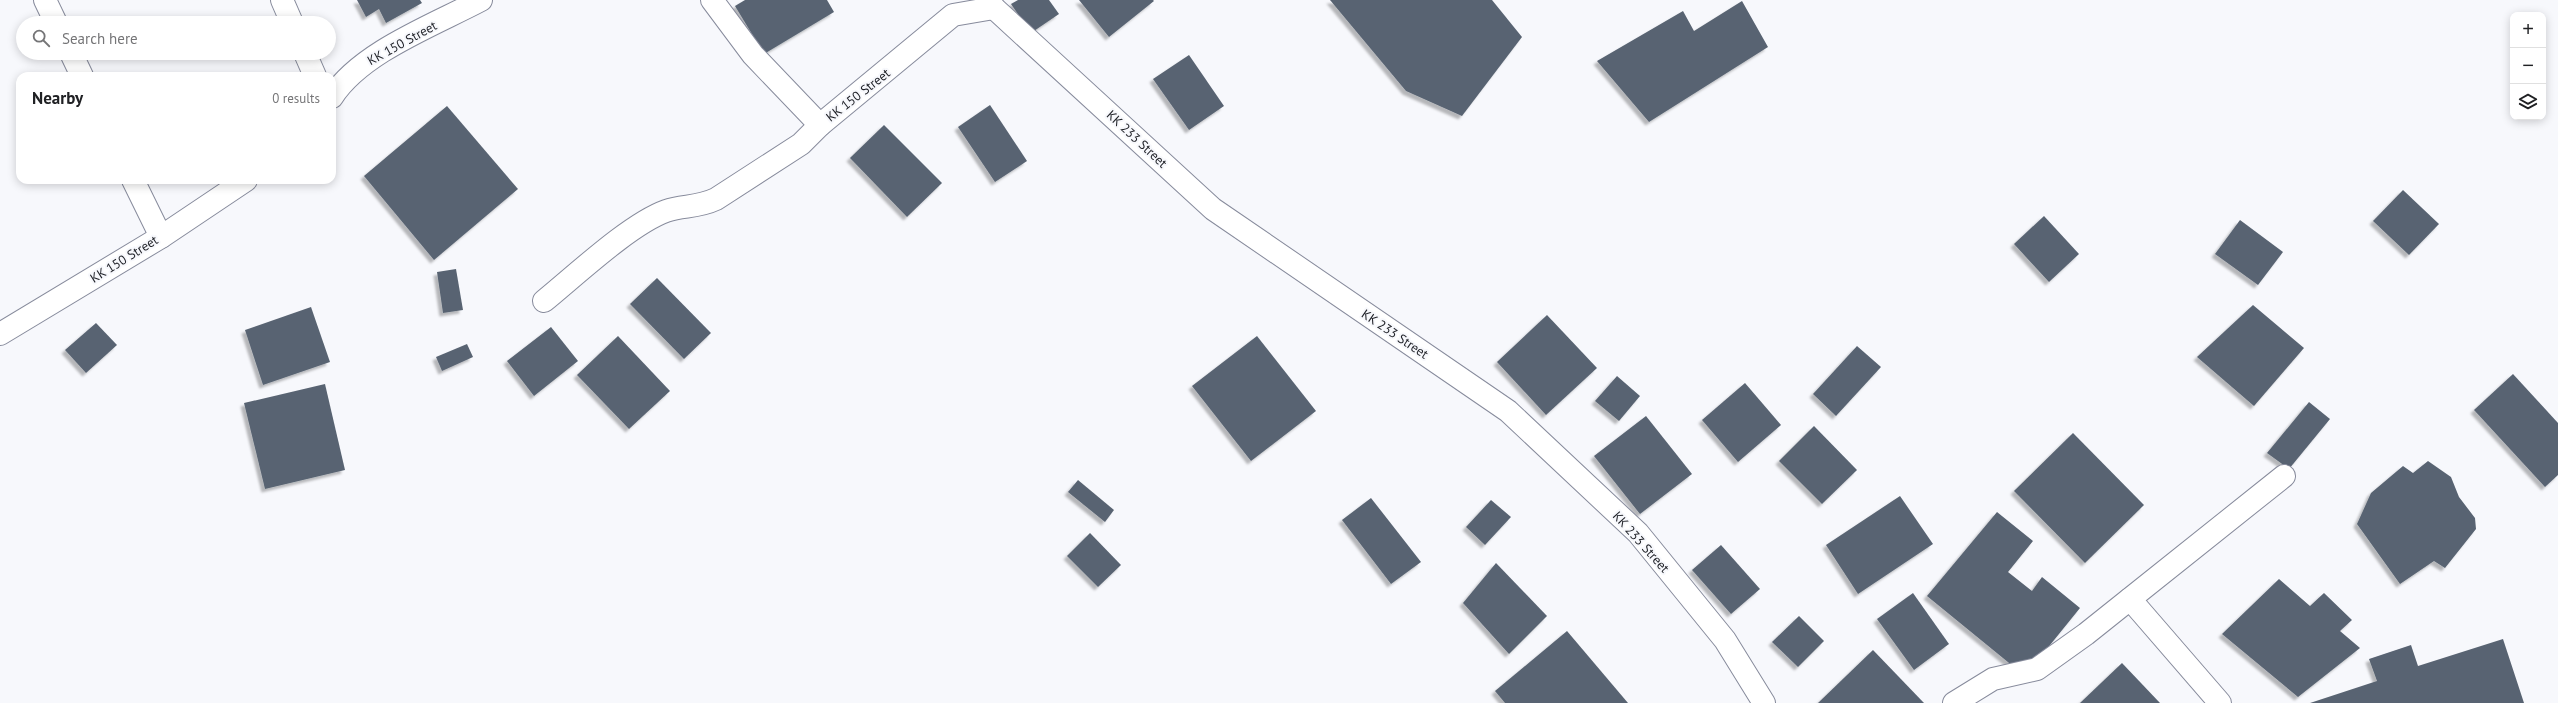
<!DOCTYPE html>
<meta charset="utf-8">
<style>
body{margin:0;font-family:"PT Sans",sans-serif;background:#f6f6f6;color:#202124}
.controls{position:absolute;right:12px;top:12px;display:grid;overflow:hidden;border-radius:8px;box-shadow:0 2px 10px #0003}
.controls button{width:36px;height:36px;display:grid;place-items:center;padding:0;border:0;border-bottom:1px solid #e0e0e0;background:#fff;color:#202124;font:20px sans-serif}
.list{margin:0;padding:0;list-style:none}
h2{display:flex;justify-content:space-between;align-items:center;height:52px;margin:0;padding:0 16px;font-size:17px}
h2 small{font-size:13px;font-weight:400;color:#757577}
.icon{flex:none;width:22px;height:22px;fill:none;stroke:currentColor;stroke-width:2;stroke-linecap:round;stroke-linejoin:round}
.map{position:relative;flex:none;width:2558px;height:703px;overflow:hidden}
.search{position:absolute;background:#fff;box-shadow:0 2px 10px #0003;left:16px;top:16px;width:320px;height:44px;display:flex;align-items:center;gap:10px;box-sizing:border-box;padding:0 14px;border-radius:22px;color:#757577;font-size:15px}
.panel{position:absolute;background:#fff;box-shadow:0 2px 10px #0003;left:16px;top:72px;width:320px;height:112px;border-radius:12px}
.map>svg:first-child{display:block}
.building{fill:#596472;filter:url(#shadow)}
.lines{fill:none;stroke-linecap:round;stroke-linejoin:round}
.minor-casing{stroke:#878b9c;stroke-width:24}
.minor{stroke:#fff;stroke-width:22}
.labels{text-anchor:middle;dominant-baseline:central;stroke-width:4;stroke-linejoin:round;paint-order:stroke}
.street-label{font-size:13px;fill:#1d1f25;stroke:#f7f8fc}
</style>
<div class="map">
<svg width="2558" height="703" viewBox="0 0 2558 703">
<defs>
<filter id="shadow"><feDropShadow dx="-3.5" dy="3.5" stdDeviation="1" flood-color="#0004"/></filter>
</defs>
<rect width="100%" height="100%" fill="#f7f8fc"/>
<g class="building">
<path d="M357 0H420L422 3 386 23 379 9 366 17Z"/>
<path d="M745 0H827L834 12 764 54 735 6Z"/>
<path d="M1018 0H1049L1059 14 1031 33 1011 4Z"/>
<path d="M1079 0H1153L1154 1 1109 37Z"/>
<path d="M1330 0H1492L1522 37 1462 116 1406 91Z"/>
<path d="M1742 1 1768 47 1649 122 1597 61 1683 11 1694 31Z"/>
<path d="M1189 55 1224 106 1189 130 1153 79Z"/>
<path d="M990 105 1027 161 995 182 958 127Z"/>
<path d="M447 106 518 189 434 260 364 176Z"/>
<path d="M884 125 942 183 907 217 850 158Z"/>
<path d="M2403 190 2439 224 2409 255 2373 221Z"/>
<path d="M2044 216 2079 254 2049 282 2014 244Z"/>
<path d="M2240 220 2283 252 2258 285 2215 254Z"/>
<path d="M456 269 463 310 443 313 437 272Z"/>
<path d="M657 278 711 333 684 359 630 304Z"/>
<path d="M2253 305 2304 348 2254 406 2197 357Z"/>
<path d="M311 307 330 362 263 385 245 330Z"/>
<path d="M1547 315 1597 368 1546 415 1497 362Z"/>
<path d="M96 323 117 345 86 373 65 350Z"/>
<path d="M551 327 578 361 534 396 507 361Z"/>
<path d="M618 336 670 391 629 429 577 375Z"/>
<path d="M1257 336 1316 411 1251 461 1192 386Z"/>
<path d="M467 344 473 357 442 371 436 357Z"/>
<path d="M1857 346 1881 367 1836 416 1813 394Z"/>
<path d="M2513 374 2558 423V475L2545 487 2474 410Z"/>
<path d="M1617 376 1640 396 1619 421 1595 401Z"/>
<path d="M1745 383 1781 425 1738 462 1702 420Z"/>
<path d="M325 384 345 470 265 489 244 403Z"/>
<path d="M2309 402 2330 419 2289 469 2267 453Z"/>
<path d="M1646 416 1692 474 1640 514 1594 456Z"/>
<path d="M1814 426 1857 470 1822 504 1779 461Z"/>
<path d="M2073 433 2144 505 2085 563 2014 491Z"/>
<path d="M2428 461 2451 477 2459 497 2475 518 2476 529 2445 568 2434 561 2400 584 2357 524 2371 493 2403 466 2413 473Z"/>
<path d="M1078 480 1114 510 1105 522 1068 492Z"/>
<path d="M1900 496 1933 544 1858 594 1826 545Z"/>
<path d="M1371 498 1421 562 1391 584 1342 520Z"/>
<path d="M1491 500 1511 517 1485 545 1466 527Z"/>
<path d="M1997 512 2033 541 2008 572 2032 591 2042 577 2080 608 2025 676 1927 596Z"/>
<path d="M1090 533 1121 565 1098 587 1067 556Z"/>
<path d="M1721 545 1760 589 1731 614 1692 570Z"/>
<path d="M1496 563 1547 616 1509 654 1463 603Z"/>
<path d="M2279 579 2310 606 2324 593 2352 620 2340 631 2360 648 2298 697 2222 634Z"/>
<path d="M1913 593 1949 644 1914 670 1877 619Z"/>
<path d="M1799 616 1824 641 1798 667 1772 642Z"/>
<path d="M1567 631 1628 703H1505L1495 691Z"/>
<path d="M2503 639 2524 703H2310L2377 681 2369 659 2411 645 2418 666Z"/>
<path d="M1873 650 1924 703H1818Z"/>
<path d="M2122 663 2160 703H2080Z"/>
</g>
<g class="lines">
<defs>
<g id="minor">
<path d="M45 0 56 23"/>
<path d="M282 0 292 23"/>
<path d="M712 0 753 55 820 125 953 15 994 8"/>
<path d="M989 0 994 8 1213 209 1508 411 1638 533 1725 640 1764 703"/>
<path d="M71 53 82 76"/>
<path d="M305 53 315 76"/>
<path d="M332 97C361 52 434 25 481 0"/>
<path d="M133 180 161 237"/>
<path d="M544 301C576 275 630 224 666 211 683 205 697 208 716 199L801 144 820 125"/>
<path d="M0 334 161 237 246 180"/>
<path d="M2130 599 2220 703"/>
<path d="M1954 703 1993 679 2037 669 2086 634 2284 476"/>
</g>
</defs>
<use href="#minor" class="minor-casing"/>
<use href="#minor" class="minor"/>
</g>
<g class="labels">
<g class="street-label">
<text transform="translate(402 43) rotate(-29)">KK 150 Street</text>
<text transform="translate(858 95) rotate(-38)">KK 150 Street</text>
<text transform="translate(1137 139) rotate(43)">KK 233 Street</text>
<text transform="translate(124 259) rotate(-32)">KK 150 Street</text>
<text transform="translate(1395 334) rotate(34)">KK 233 Street</text>
<text transform="translate(1641 542) rotate(48)">KK 233 Street</text>
</g>
</g>
</svg>
<div class="controls">
<button>+</button>
<button>−</button>
<button><svg class="icon" aria-label="layers" viewBox="0 0 24 24"><path d="M12 4l9 5-9 5-9-5zM3 14l9 5 9-5"/></svg></button>
</div>
<div class="search"><svg class="icon" aria-label="search" viewBox="0 0 24 24"><circle cx="10" cy="10" r="6"/><path d="M15 15l6 6"/></svg>Search here</div>
<section class="panel">
<h2>Nearby<small>0 results</small></h2>
<ul class="list">
</ul>
</section>
</div>
